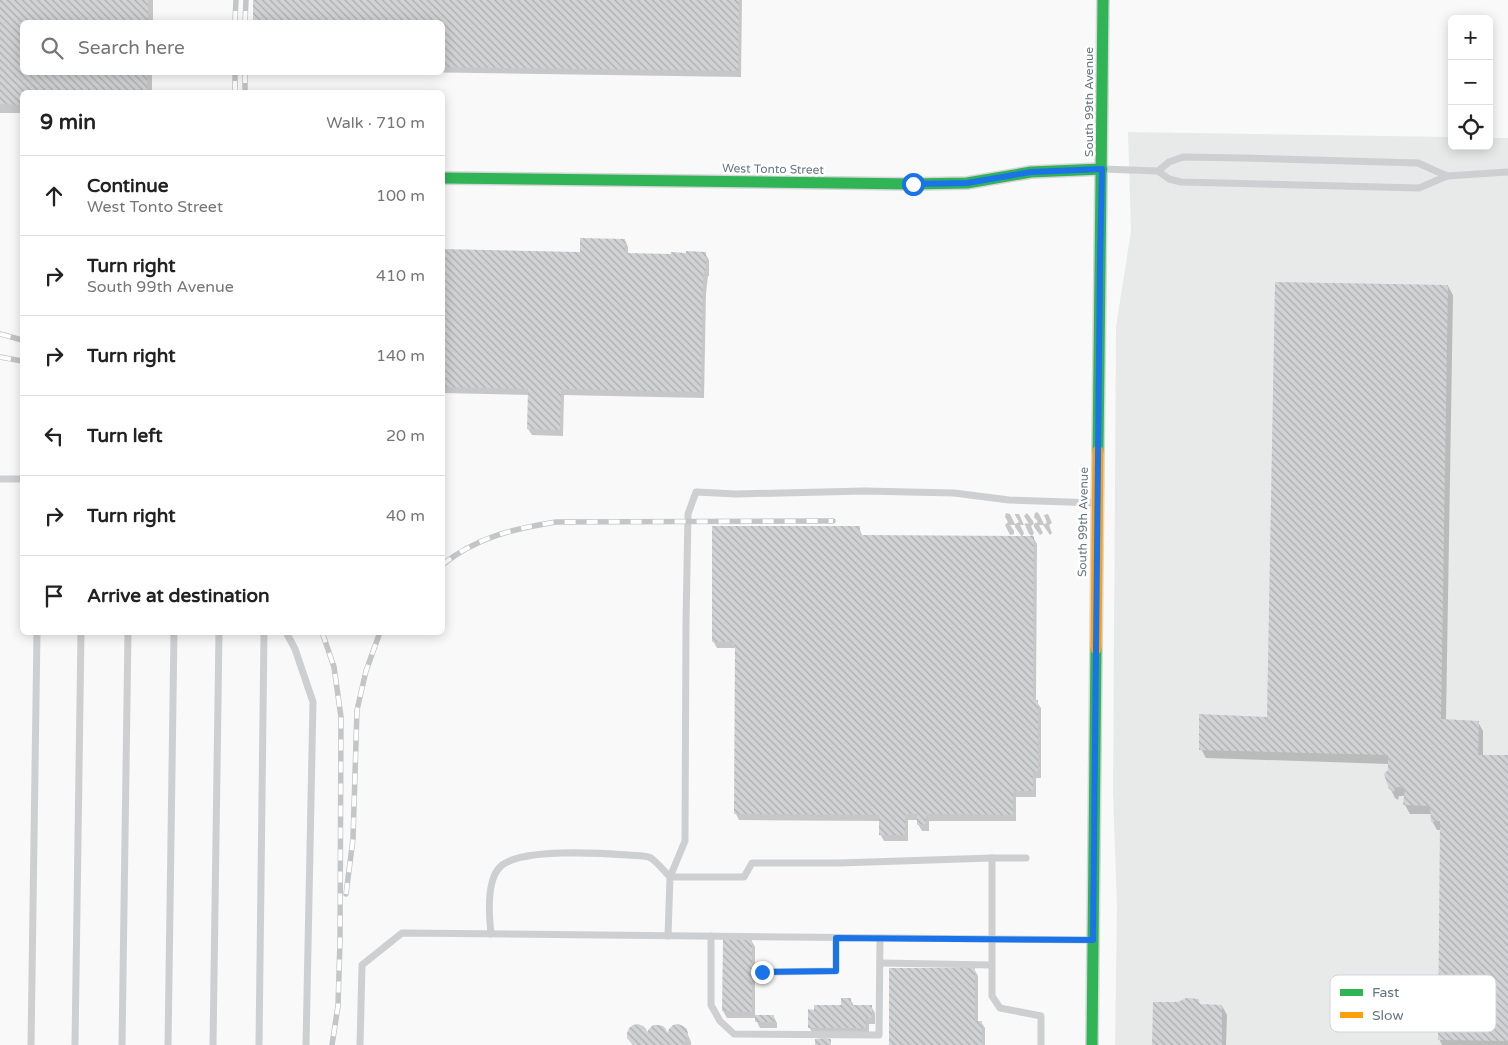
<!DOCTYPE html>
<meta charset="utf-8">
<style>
body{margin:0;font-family:"Varela Round",sans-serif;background:#f2f2f2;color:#222}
.controls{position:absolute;right:15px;top:15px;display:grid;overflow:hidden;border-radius:8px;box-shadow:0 2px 12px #0003}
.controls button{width:45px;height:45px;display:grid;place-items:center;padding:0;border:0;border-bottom:1px solid #e0e0e0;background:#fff;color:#222;font:25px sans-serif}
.stop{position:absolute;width:15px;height:15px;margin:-11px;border:4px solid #1a73e8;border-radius:50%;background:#fff}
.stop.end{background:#1a73e8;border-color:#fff;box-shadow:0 1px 5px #0008}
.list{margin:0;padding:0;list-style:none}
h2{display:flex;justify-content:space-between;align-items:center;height:65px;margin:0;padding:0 20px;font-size:21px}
h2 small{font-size:16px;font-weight:400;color:#767676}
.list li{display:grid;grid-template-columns:32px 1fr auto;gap:15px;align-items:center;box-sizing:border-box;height:80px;padding:0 20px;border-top:1px solid #e0e0e0}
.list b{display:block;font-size:19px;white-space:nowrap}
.list p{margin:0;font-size:16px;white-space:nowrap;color:#767676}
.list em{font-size:16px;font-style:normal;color:#767676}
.icon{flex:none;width:28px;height:28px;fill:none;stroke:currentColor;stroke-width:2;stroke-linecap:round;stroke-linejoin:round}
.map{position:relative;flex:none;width:1508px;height:1045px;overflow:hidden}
.search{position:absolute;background:#fff;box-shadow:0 2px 12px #0003;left:20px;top:20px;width:425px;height:55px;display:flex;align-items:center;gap:12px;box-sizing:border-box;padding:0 18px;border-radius:8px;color:#767676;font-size:19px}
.panel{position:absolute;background:#fff;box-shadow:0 2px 12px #0003;left:20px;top:90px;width:425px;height:545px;border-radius:8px}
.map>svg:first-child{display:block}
.built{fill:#e8e9e9}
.shadow{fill:#0003}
.building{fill:url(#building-back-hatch)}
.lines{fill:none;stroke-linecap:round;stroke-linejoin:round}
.fast-casing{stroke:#d5d6d7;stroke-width:14}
.slow-casing{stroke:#d5d6d7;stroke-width:14}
.lane{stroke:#cecfd0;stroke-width:7}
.fast{stroke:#30b455;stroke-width:11}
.slow{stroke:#ff9f0a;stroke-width:11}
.rail-casing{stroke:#c3c5c6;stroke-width:5.5}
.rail{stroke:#fff;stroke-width:4;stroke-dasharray:11;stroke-linecap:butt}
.route{stroke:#1a73e8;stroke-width:6}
.labels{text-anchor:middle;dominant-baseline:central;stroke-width:5;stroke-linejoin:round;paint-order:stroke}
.street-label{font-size:12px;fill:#657683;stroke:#fff}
.key{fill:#fff;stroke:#d1d6da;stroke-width:1}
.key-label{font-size:14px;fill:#657683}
</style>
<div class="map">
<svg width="1508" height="1045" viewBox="0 0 1508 1045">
<defs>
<pattern id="building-back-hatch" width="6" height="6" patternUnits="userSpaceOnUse" patternTransform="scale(1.25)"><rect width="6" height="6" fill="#d0d2d3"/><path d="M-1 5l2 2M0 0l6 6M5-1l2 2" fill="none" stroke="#acafb1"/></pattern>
</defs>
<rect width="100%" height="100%" fill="#f9f9f9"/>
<path class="built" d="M1128 132 1452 137V146H1489V138H1508V1045H1115L1117 907 1113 793 1116 327 1131 231Z"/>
<g class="shadow">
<path d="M0 0H153V22H22V72H152V92H22V113H0Z"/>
<path d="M254 0H742L741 77 410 72H442V22H254Z"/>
<path d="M625 240 628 247V254L672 255 705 253 709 260V276H708L706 293 704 398 564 395 563 436 532 435 528 429 529 395 442 393V251L581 253Z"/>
<path d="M1448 286 1453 295 1446 720 1478 722 1483 731V756H1508V1045H1442L1439 1039 1441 830H1437L1432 821V814H1410L1405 805V796H1399L1398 800 1395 798 1390 788 1389 764 1206 758 1201 749 1268 719Z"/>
<path d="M1037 512 1039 514 1044 524 1047 523 1044 515 1048 514 1052 523 1049 525 1052 533 1050 535 1043 525H1039L1043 533 1040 535 1034 527V524L1031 526 1034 533 1032 536 1029 534 1025 525H1020L1024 533 1022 537 1015 527V525H1010L1014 531V534L1010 535 1005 525 1008 522 1005 517 1006 513 1010 514 1015 524 1019 522 1015 515V514H1019L1024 525 1026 523 1029 524 1024 516 1027 513 1033 521 1034 524 1038 522 1034 517 1035 513Z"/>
<path d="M859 528 863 537H1033L1037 544 1036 701 1041 708V778H1036V797H1016V821H929V831H922L918 824V820H908V841H884L880 834V821L739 820 736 814V648H717L713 641Z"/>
<path d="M751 940 755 947V1016L774 1017 777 1023V1028H760L757 1022V1018H727L723 1011Z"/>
<path d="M974 969 978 976V1022H981L985 1028V1045H890Z"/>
<path d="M850 999 855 1007 871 1006 875 1013V1024H869V1034H813L809 1027 842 1007Z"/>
<path d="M1198 1000 1201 1006H1222L1227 1015 1226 1045H1153Z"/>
<path d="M686 1030 691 1042V1045H633L628 1038 648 1034 668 1035Z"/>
</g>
<g class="building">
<path d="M0 0H148V22H22V72H147V92H22V105L0 104Z"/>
<path d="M253 0H739L738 71 442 67V22H253Z"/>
<path d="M580 238 625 239V253L671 254V252L686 253V251L706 252V270H704L703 285 701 392 561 389 560 430 527 429 528 389 442 387V249L580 252Z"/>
<path d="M1275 282 1448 285 1441 719 1479 721 1478 755H1508V1041L1438 1040 1440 821 1431 822 1430 806 1403 805 1405 788 1395 787 1394 792 1389 789 1384 774 1388 770V755L1199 750V714L1267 717Z"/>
<path d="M712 526H860V535L1034 536 1033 700H1038V772H1033V791H1013V815L926 814V824L917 825V814H905V835H879V815L734 814 735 642H712Z"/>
<path d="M723 939H752V1012L722 1011Z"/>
<path d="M889 968H975V1021H982V1045H889Z"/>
<path d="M841 998H851V1005H872V1018H866V1028H808V1009L814 1010V1005H841Z"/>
<path d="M1186 998 1199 999V1004L1222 1005V1045H1152L1153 1002H1178Z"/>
<rect x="755" y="1015" width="19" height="7"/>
<path d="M638 1024 643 1026 646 1029 647 1032 649 1029 653 1025H658L663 1026 666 1029 667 1033 669 1029 673 1025 678 1024 683 1026 687 1029 688 1034 687 1039 681 1045H633L627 1038V1033L629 1028 633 1025Z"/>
<path d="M825 1038 831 1039V1045H815V1039Z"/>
</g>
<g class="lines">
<defs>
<g id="fast">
<path d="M442 178 913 184 967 183 1031 172 1102 169"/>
<path d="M1098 451 1103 0"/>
<path d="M1092 1045 1096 649"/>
</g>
<path id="slow" d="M1096 649 1098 451"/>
</defs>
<use href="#fast" class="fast-casing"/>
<use href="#slow" class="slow-casing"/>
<g class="lane">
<path d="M1103 169 1158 171 1169 179 1181 182 1419 188 1447 176 1508 172"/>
<path d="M1158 171 1169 162 1183 157 1244 158 1418 163 1447 176"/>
<path d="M0 479H22"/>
<path d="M286 632 295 649 313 702 306 1045"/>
<path d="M992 858H1026"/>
<path d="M491 934C489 916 486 881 500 867 519 848 601 853 628 855 635 856 645 855 651 858 658 863 664 871 670 877L685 841 686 623 688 514 696 492 736 494 864 491 954 493 1009 500 1097 503"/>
<path d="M668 936 670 877H744L752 863H839L992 858V996L1000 1008 1041 1016V1045"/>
<path d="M711 936V1005L720 1021 734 1034 879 1035 880 938"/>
<path d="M880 963 991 965"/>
<path d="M762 972 836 971V938"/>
<path d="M31 1045 37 632"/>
<path d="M75 1045 81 632"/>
<path d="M122 1045 128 632"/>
<path d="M168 1045 174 632"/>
<path d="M213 1045 219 632"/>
<path d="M259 1045 264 632"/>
<path d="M360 1045 362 965 402 933 1092 940"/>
</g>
<use href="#fast" class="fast"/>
<use href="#slow" class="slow"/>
<defs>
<g id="rail">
<path d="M235 22 236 0"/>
<path d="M245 22 246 0"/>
<path d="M245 72V92"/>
<path d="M235 92V72"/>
<path d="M0 334 22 340"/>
<path d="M0 357 22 361"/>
<path d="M442 565C477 537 513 529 556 522L833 521"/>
<path d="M322 632 334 667 341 717 340 941 338 1006 332 1045"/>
<path d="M346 894 353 839 357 710 366 671 380 632"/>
</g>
</defs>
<use href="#rail" class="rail-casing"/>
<use href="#rail" class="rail"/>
</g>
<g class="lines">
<path class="route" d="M762 972 836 971V938L1093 940 1100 264 1102 169 1031 172 967 183 913 184"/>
</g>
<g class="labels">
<g class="street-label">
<text transform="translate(1089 102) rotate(-90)">South 99th Avenue</text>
<text transform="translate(773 169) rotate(1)">West Tonto Street</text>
<text transform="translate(1083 522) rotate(-89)">South 99th Avenue</text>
</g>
</g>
<rect x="1330" y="975" width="166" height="57" rx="8" class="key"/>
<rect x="1340" y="989" width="23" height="7" fill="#30b455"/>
<rect x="1340" y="1012" width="23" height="6" fill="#ff9f0a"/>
<g class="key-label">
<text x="1372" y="997">Fast</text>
<text x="1372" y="1020">Slow</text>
</g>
</svg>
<div class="controls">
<button>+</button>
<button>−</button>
<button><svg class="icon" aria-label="locate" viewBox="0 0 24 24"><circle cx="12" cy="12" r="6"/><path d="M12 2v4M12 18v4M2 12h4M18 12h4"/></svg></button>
</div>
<div class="stop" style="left:913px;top:184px"></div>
<div class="stop end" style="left:762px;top:972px"></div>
<div class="search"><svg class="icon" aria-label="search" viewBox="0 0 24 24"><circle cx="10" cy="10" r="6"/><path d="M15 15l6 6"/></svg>Search here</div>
<section class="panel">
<h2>9 min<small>Walk · 710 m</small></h2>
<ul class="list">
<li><svg class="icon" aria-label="ahead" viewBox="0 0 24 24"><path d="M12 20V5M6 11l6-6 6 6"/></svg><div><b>Continue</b><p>West Tonto Street</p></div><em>100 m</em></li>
<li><svg class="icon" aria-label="right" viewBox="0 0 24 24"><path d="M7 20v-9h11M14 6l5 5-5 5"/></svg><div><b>Turn right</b><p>South 99th Avenue</p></div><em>410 m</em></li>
<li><svg class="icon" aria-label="right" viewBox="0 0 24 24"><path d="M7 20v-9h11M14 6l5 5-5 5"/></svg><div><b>Turn right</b></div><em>140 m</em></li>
<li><svg class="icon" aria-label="left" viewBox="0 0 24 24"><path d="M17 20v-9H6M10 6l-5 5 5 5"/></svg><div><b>Turn left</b></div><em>20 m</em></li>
<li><svg class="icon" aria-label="right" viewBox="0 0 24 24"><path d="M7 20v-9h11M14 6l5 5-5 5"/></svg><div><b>Turn right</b></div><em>40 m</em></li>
<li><svg class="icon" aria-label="arrive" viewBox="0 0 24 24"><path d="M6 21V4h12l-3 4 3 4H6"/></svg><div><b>Arrive at destination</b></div></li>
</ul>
</section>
</div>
